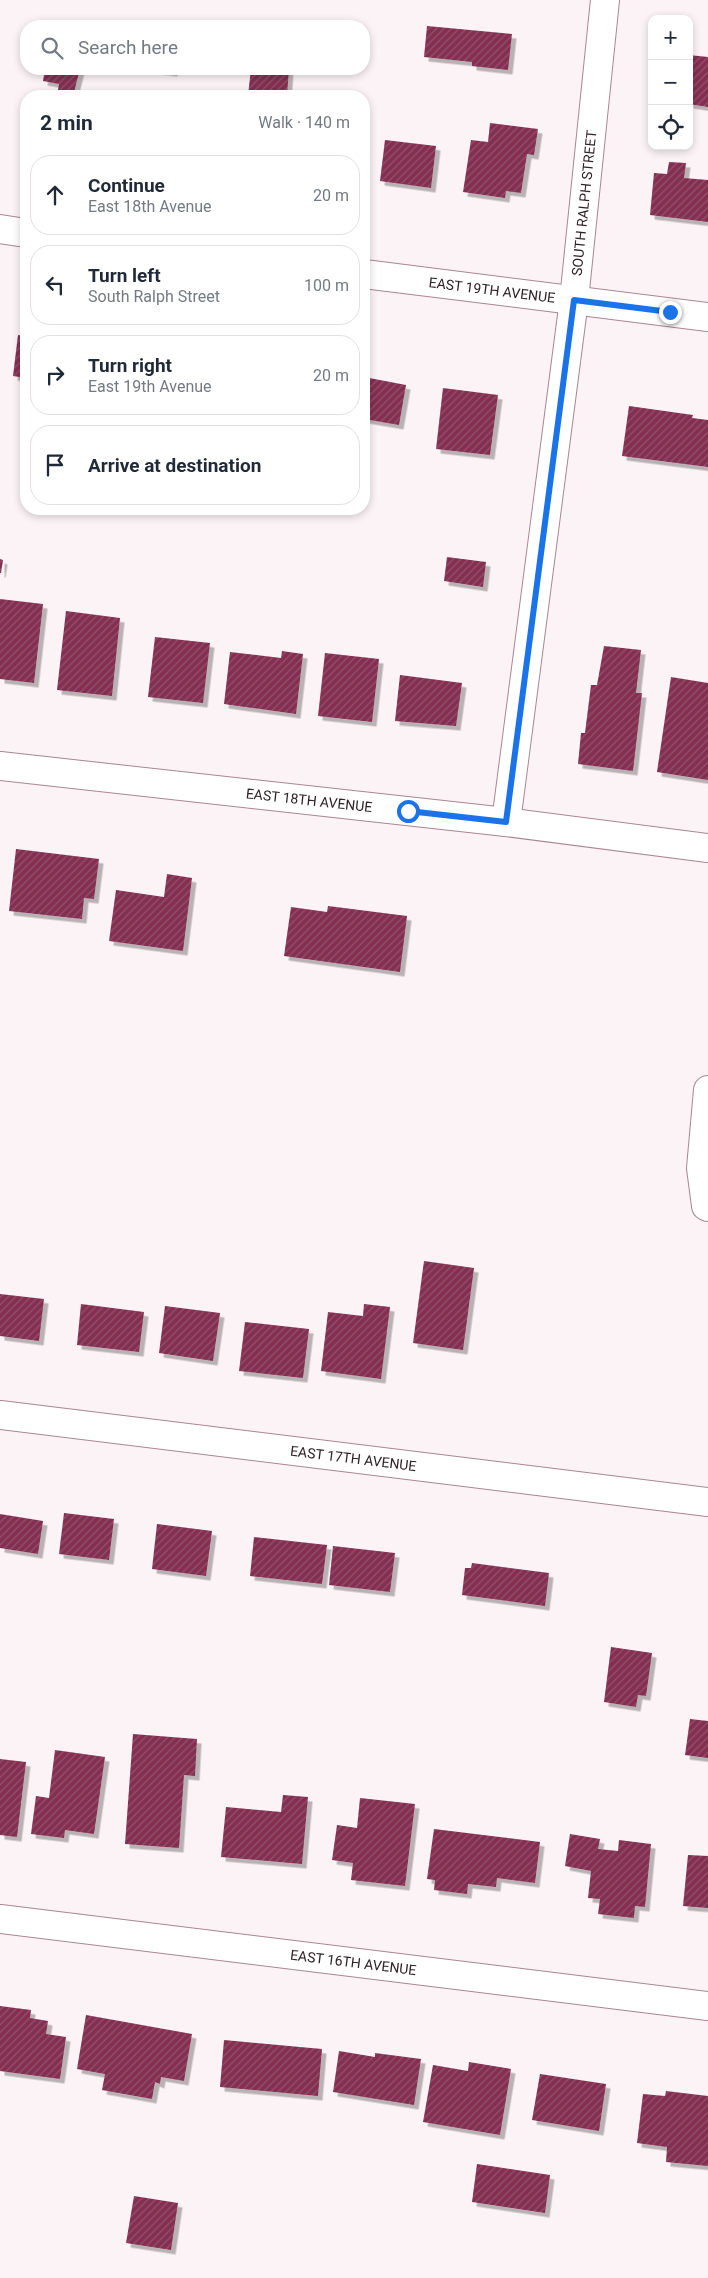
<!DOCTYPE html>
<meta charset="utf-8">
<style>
body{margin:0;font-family:Roboto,sans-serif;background:#f2f2f3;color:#1f2937}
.controls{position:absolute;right:15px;top:15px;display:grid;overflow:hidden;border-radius:10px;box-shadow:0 2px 8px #0003}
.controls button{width:45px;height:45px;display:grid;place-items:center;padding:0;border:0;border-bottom:1px solid #e0e1e3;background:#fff;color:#1f2937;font:25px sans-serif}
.stop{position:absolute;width:15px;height:15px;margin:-11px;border:4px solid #1a73e8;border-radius:50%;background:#fff}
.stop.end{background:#1a73e8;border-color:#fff;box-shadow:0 1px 5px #0008}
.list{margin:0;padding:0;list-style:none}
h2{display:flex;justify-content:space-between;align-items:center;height:65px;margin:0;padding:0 20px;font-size:21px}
h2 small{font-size:16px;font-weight:400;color:#747a83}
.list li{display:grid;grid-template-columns:32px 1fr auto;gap:15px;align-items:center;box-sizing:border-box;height:80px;margin:0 10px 10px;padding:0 10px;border:1px solid #e0e1e3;border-radius:20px}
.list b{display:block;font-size:19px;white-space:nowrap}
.list p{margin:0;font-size:16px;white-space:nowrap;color:#747a83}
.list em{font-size:16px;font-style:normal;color:#747a83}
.icon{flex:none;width:28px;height:28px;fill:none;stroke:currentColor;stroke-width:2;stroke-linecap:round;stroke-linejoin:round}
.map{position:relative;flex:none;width:708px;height:2278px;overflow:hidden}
.search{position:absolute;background:#fff;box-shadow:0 2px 8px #0003;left:20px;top:20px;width:350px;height:55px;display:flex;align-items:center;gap:12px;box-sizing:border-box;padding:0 18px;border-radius:20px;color:#747a83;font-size:19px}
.panel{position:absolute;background:#fff;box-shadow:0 2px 8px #0003;left:20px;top:90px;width:350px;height:425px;border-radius:20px}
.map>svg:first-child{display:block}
.building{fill:url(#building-hatch);filter:url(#shadow)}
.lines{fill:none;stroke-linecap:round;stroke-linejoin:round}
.minor-casing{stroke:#aa8691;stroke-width:30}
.minor{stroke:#fff;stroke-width:28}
.route{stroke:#1a73e8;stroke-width:6}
.labels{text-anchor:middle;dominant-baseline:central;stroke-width:5;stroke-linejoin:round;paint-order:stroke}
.street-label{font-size:14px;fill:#2f2125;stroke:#fbf3f5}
</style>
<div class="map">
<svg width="708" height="2278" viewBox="0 0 708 2278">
<defs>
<pattern id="building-hatch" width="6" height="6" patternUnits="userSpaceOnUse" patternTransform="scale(1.25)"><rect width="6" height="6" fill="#842e51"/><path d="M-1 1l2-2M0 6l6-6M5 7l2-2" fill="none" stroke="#93526c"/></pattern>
<filter id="shadow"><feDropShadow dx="4.5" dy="4.5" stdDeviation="0" flood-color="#0004"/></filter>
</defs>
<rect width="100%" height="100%" fill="#fbf3f5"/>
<g class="building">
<path d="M427 26 512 34 508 70 472 66V62L424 57Z"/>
<path d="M689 55 708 57V107L689 104Z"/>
<path d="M45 69H80L73 96H57L59 84 43 81Z"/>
<path d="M150 69H173V72Z"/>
<path d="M251 69H289L287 96 248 95Z"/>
<path d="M490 123 538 129 534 155 527 154 521 193 506 191 505 198 463 192 471 140 488 142Z"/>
<path d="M385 140 436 146 431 188 380 181Z"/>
<path d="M669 162 686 163 684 178 708 180V222L650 215 654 173 667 174Z"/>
<path d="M18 335 26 336V378L13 376Z"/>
<path d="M364 377 406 385 399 425 364 419Z"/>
<path d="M443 388 498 395 490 455 436 449Z"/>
<path d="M629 406 693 415 692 418 708 420V467L622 456Z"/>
<path d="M447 557 486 562 483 587 444 581Z"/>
<path d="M0 559 3 560 1 573H0Z"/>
<path d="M0 599 43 604 34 683 0 679Z"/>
<path d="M66 611 120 618 112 696 57 690Z"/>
<path d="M155 637 210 643 203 703 148 697Z"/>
<path d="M604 646 641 650 636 693H642L633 771 578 764 581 733H585L591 685H597Z"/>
<path d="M282 651 303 654 296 714 224 704 230 652 281 658Z"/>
<path d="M325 653 379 659 372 722 318 716Z"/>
<path d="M400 675 462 683 456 726 395 721Z"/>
<path d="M671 677 708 683V780L657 772Z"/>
<path d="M16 849 99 859 94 899 84 898 82 919 9 911Z"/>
<path d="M167 874 192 878 183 951 109 941 116 890 164 897Z"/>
<path d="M328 906 407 916 400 972 284 956 291 907 327 912Z"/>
<path d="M424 1261 474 1268 463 1350 413 1343Z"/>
<path d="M0 1294 44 1299 39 1341 0 1336Z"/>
<path d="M81 1304 144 1312 139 1352 77 1345Z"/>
<path d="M364 1304 390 1307 381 1379 321 1371 328 1312 363 1316Z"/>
<path d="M165 1306 220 1313 213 1361 159 1353Z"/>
<path d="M245 1322 309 1329 303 1378 239 1371Z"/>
<path d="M64 1513 114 1519 109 1560 59 1554Z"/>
<path d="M0 1514 43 1521 38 1554 0 1548Z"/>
<path d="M157 1524 212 1531 206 1576 152 1569Z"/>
<path d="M254 1537 327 1545 322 1584 250 1576Z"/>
<path d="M333 1546 395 1553 390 1592 329 1585Z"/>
<path d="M472 1563 549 1573 545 1606 462 1595 465 1568H471Z"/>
<path d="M611 1647 652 1653 646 1696 638 1695 636 1707 604 1702Z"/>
<path d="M690 1719 708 1721V1758L685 1755Z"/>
<path d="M133 1734 197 1739 195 1776 184 1775 179 1848 125 1844Z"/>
<path d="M55 1750 105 1757 94 1834 65 1830 64 1838 31 1834 36 1796 49 1798Z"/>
<path d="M0 1759 26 1762 17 1837 0 1835Z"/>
<path d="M283 1795 308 1797 302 1864 221 1857 226 1807 281 1812Z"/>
<path d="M360 1798 415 1804 405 1886 351 1880 353 1863 332 1860 337 1825 357 1828Z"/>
<path d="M434 1829 540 1842 535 1883 497 1878 496 1887 468 1884 467 1894 434 1890 435 1880 427 1879Z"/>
<path d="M570 1834 600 1839 598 1849 618 1851 619 1840 651 1844 645 1907 635 1906 634 1918 598 1914 600 1899 588 1898 591 1871 565 1866Z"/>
<path d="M688 1855 708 1856V1908L683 1906Z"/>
<path d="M0 2006 31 2010 30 2018 48 2021 46 2034 66 2037 60 2079 0 2071Z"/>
<path d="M86 2015 192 2034 184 2081 161 2077 160 2084 155 2082 152 2099 102 2090 105 2074 77 2069Z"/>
<path d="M224 2040 322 2049 318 2096 220 2087Z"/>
<path d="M339 2051 375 2057V2053L421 2059 414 2105 333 2092Z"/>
<path d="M469 2062 511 2069 500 2135 423 2122 433 2065 468 2071Z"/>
<path d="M540 2074 606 2084 599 2131 532 2120Z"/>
<path d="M666 2091 708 2096V2166L666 2162 667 2147 637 2143 643 2094 665 2096Z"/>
<path d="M477 2164 550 2175 545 2213 472 2202Z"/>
<path d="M134 2196 178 2203 171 2250 126 2243Z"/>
</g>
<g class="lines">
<defs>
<g id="minor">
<path d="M0 229 26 233"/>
<path id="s1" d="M364 274 708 317"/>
<path id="s2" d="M0 766 506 822 708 848"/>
<path id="s3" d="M506 822 574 300 605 0"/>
<path d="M708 1090 701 1168 706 1206 708 1207"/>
<path id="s4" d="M0 1415 708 1502"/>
<path id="s5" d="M0 1919 708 2006"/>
</g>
</defs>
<use href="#minor" class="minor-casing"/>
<use href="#minor" class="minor"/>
</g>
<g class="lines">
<path class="route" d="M408 811 506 822 574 300 670 312"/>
</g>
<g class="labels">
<g class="street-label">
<text stroke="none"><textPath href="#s3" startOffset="624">SOUTH RALPH STREET</textPath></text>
<text stroke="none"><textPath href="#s1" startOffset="129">EAST 19TH AVENUE</textPath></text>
<text stroke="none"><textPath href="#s2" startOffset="311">EAST 18TH AVENUE</textPath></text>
<text stroke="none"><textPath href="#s4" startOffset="356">EAST 17TH AVENUE</textPath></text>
<text stroke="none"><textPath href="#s5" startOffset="356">EAST 16TH AVENUE</textPath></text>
</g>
</g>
</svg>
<div class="controls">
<button>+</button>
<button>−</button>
<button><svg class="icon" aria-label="locate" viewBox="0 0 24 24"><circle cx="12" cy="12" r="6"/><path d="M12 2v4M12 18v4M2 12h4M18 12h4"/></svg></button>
</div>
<div class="stop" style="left:408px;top:811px"></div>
<div class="stop end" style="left:670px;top:312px"></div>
<div class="search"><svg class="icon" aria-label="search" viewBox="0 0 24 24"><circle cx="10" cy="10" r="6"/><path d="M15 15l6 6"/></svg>Search here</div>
<section class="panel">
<h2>2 min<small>Walk · 140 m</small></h2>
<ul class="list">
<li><svg class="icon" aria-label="ahead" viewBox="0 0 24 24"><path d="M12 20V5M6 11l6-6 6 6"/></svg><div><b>Continue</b><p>East 18th Avenue</p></div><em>20 m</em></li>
<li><svg class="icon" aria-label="left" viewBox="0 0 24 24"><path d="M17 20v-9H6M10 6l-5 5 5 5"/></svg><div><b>Turn left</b><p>South Ralph Street</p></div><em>100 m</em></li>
<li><svg class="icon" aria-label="right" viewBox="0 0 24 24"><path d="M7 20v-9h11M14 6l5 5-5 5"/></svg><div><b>Turn right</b><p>East 19th Avenue</p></div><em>20 m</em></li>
<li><svg class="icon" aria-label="arrive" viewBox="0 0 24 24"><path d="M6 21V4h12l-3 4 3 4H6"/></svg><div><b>Arrive at destination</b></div></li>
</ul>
</section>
</div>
